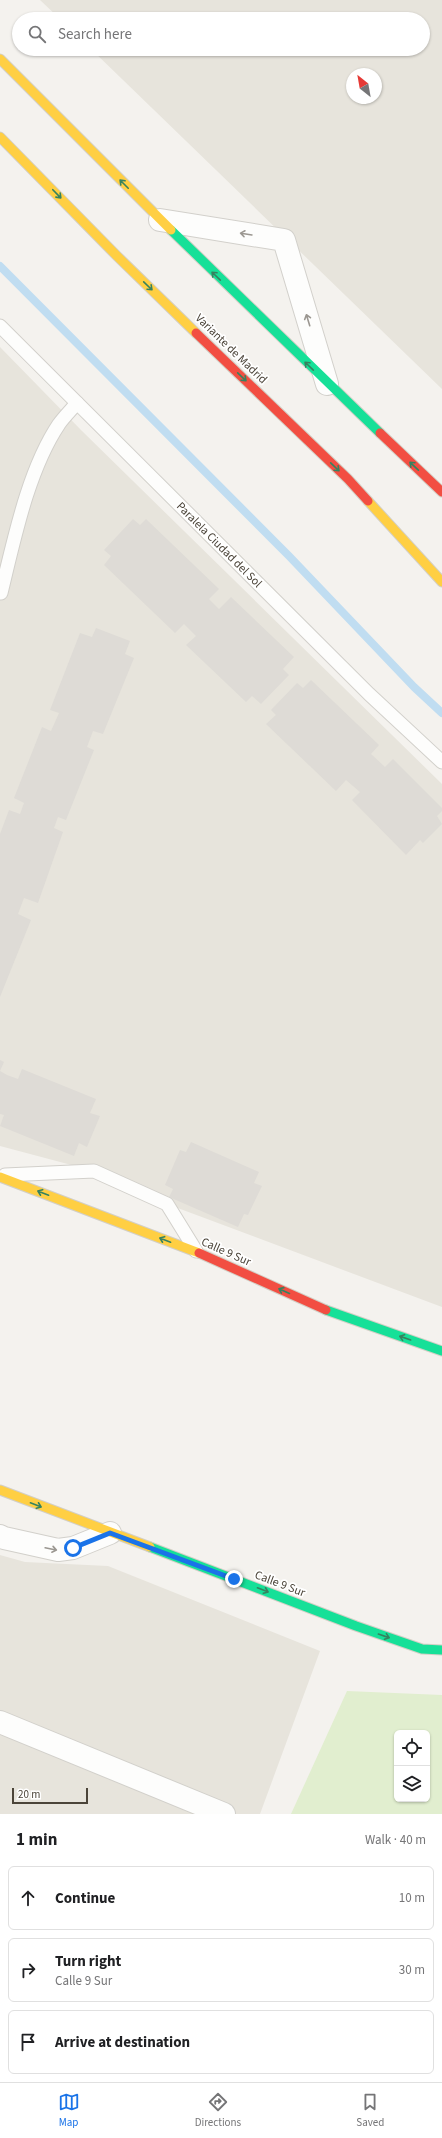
<!DOCTYPE html>
<meta charset="utf-8">
<style>
body{margin:0;font-family:"Source Sans 3",sans-serif;background:#f6f6f6;color:#202124}
.controls{position:absolute;right:12px;bottom:12px;display:grid;overflow:hidden;border-radius:6px;box-shadow:0 1px 3px #0004}
.controls button{width:36px;height:36px;display:grid;place-items:center;padding:0;border:0;border-bottom:1px solid #e0e0e0;background:#fff;color:#202124;font:20px sans-serif}
.compass{position:absolute;left:346px;top:68px;width:36px;height:36px;border-radius:50%;background:#fff;box-shadow:0 1px 3px #0004;rotate:329deg}
.scale{position:absolute;left:12px;bottom:10px;width:76px;box-sizing:border-box;padding-left:4px;border:2px solid #4b4439;border-top:0;font-size:11px;line-height:14px;white-space:nowrap;color:#4b4439;-webkit-text-stroke:3px #fff;paint-order:stroke}
.stop{position:absolute;width:12px;height:12px;margin:-9px;border:3px solid #1a73e8;border-radius:50%;background:#fff}
.stop.end{background:#1a73e8;border-color:#fff;box-shadow:0 1px 4px #0008}
.list{margin:0;padding:0;list-style:none}
h2{display:flex;justify-content:space-between;align-items:center;height:52px;margin:0;padding:0 16px;font-size:17px}
h2 small{font-size:13px;font-weight:400;color:#757577}
.list li{display:grid;grid-template-columns:26px 1fr auto;gap:12px;align-items:center;box-sizing:border-box;height:64px;margin:0 8px 8px;padding:0 8px;border:1px solid #e0e0e0;border-radius:6px}
.list b{display:block;font-size:15px;white-space:nowrap}
.list p{margin:0;font-size:13px;white-space:nowrap;color:#757577}
.list em{font-size:13px;font-style:normal;color:#757577}
.icon{flex:none;width:22px;height:22px;fill:none;stroke:currentColor;stroke-width:2;stroke-linecap:round;stroke-linejoin:round}
.map{position:relative;flex:none;width:442px;height:1814px;overflow:hidden}
.search{position:absolute;background:#fff;box-shadow:0 1px 3px #0004;left:12px;right:12px;top:12px;height:44px;display:flex;align-items:center;gap:10px;box-sizing:border-box;padding:0 14px;border-radius:22px;color:#757577;font-size:15px}
.sheet{height:268px;background:#fff}
nav{display:flex;justify-content:space-around;align-items:center;box-sizing:border-box;height:56px;border-top:1px solid #e0e0e0;background:#fff;font-size:11px;color:#757577}
nav a{display:grid;justify-items:center;gap:2px}
nav .on{color:#1a73e8}
.map>svg:first-child{display:block}
.residential{fill:#e7e4dc;fill-rule:evenodd}
.green{fill:#e1eecf;fill-rule:evenodd}
.lines{fill:none;stroke-linecap:round;stroke-linejoin:round}
.stream{stroke:#c0ddf1;stroke-width:8}
.building{fill:#dedbd6}
.lane-casing{stroke:#d2d0cb;stroke-width:15}
.street-casing{stroke:#d2d0cb;stroke-width:24}
.fast-casing{stroke:#d3cfc5;stroke-width:11}
.slow-casing{stroke:#d3cfc5;stroke-width:11}
.jam-casing{stroke:#d3cfc5;stroke-width:11}
.lane{stroke:#fdfdfc;stroke-width:13}
.street{stroke:#fdfdfc;stroke-width:22}
.fast{stroke:#16e098;stroke-width:9}
.slow{stroke:#ffcf43;stroke-width:9}
.jam{stroke:#f24e42;stroke-width:9}
.oneway{stroke:#36825f}
.oneway2{stroke:#9b9791}
.route{stroke:#1a73e8;stroke-width:5}
.labels{text-anchor:middle;dominant-baseline:central;stroke-width:3.5;stroke-linejoin:round;paint-order:stroke}
.street-label{font-size:12px;fill:#4b4439;stroke:#fff}
</style>
<div class="map">
<svg width="442" height="1814" viewBox="0 0 442 1814">
<rect width="100%" height="100%" fill="#f4f2ee"/>
<g class="residential">
<path d="M40 0H442V389L91 49H423V19H60ZM352 74H376V98H352Z"/>
<path d="M0 347 81 430 442 784V1307L167 1204 94 1171 0 1146Z"/>
<path d="M0 1555 25 1562 108 1566 320 1651 260 1814H0Z"/>
</g>
<path class="green" d="M347 1691 442 1695V1814H291ZM397 1733H427V1799H397Z"/>
<g class="lines">
<path class="stream" d="M0 266 289 556 414 687 442 713"/>
</g>
<g class="building">
<path d="M133 519 140 525 146 519 219 589 209 599 219 609 231 597 294 657 283 669 289 675 261 704 252 696 246 702 186 645 196 636 184 624 175 633 104 565 111 556 104 550Z"/>
<path d="M96 628 130 641 125 654 134 658 103 734 93 731 87 747 94 750 66 820 58 817 54 828 63 832 38 903 24 898 18 914 31 920 0 997V834L9 810 20 814 24 803 14 798 42 727 51 731 59 713 50 710 80 633 92 637Z"/>
<path d="M311 680 379 745 371 754 385 767 393 759 442 808V811L437 816 442 824 423 843 420 840 406 855 352 800 360 792 346 780 336 791 266 724 276 715 271 710 297 683 303 688Z"/>
<path d="M0 1060 4 1062 0 1071 7 1075 18 1079 22 1069 96 1099 90 1113 100 1116 87 1147 79 1143 74 1156 0 1126 4 1115 0 1114Z"/>
<path d="M191 1142 259 1172 254 1183 262 1186 248 1215 244 1214 238 1227 169 1197 173 1189 165 1185 180 1150 186 1152Z"/>
</g>
<g class="lines">
<defs>
<g id="lane">
<path d="M0 326 369 694 442 762"/>
<path d="M1 593C14 540 28 470 59 424 64 417 71 410 77 403"/>
<path d="M5 1175 94 1171 167 1204 196 1251"/>
</g>
<g id="street">
<path d="M160 220 284 240 327 384"/>
<path d="M0 1536 4 1538 58 1550 73 1548 110 1533"/>
<path d="M0 1722 224 1814"/>
</g>
<g id="fast">
<path d="M171 230 380 433"/>
<path d="M326 1310 442 1351"/>
<path d="M150 1547 356 1626 422 1649 442 1650"/>
</g>
<g id="slow">
<path d="M0 59 171 230"/>
<path d="M0 137 117 256 196 333"/>
<path d="M368 501 442 582"/>
<path d="M0 1177 199 1253"/>
<path d="M0 1490 150 1547"/>
</g>
<g id="jam">
<path d="M196 333 348 479 368 501"/>
<path d="M380 433 442 492"/>
<path d="M199 1253 326 1310"/>
</g>
</defs>
<use href="#lane" class="lane-casing"/>
<use href="#street" class="street-casing"/>
<use href="#fast" class="fast-casing"/>
<use href="#slow" class="slow-casing"/>
<use href="#jam" class="jam-casing"/>
<use href="#lane" class="lane"/>
<use href="#street" class="street"/>
<use href="#fast" class="fast"/>
<use href="#slow" class="slow"/>
<use href="#jam" class="jam"/>
</g>
<defs><path id="oneway-shaft" d="M-6 0H5M1.5-3L5.5 0L1.5 3" fill="none" stroke-width="1.6" stroke-linecap="round" stroke-linejoin="round"/></defs>
<g class="oneway">
<use href="#oneway-shaft" transform="translate(124 184) rotate(-135)"/>
<use href="#oneway-shaft" transform="translate(57 194) rotate(46)"/>
<use href="#oneway-shaft" transform="translate(216 276) rotate(-136)"/>
<use href="#oneway-shaft" transform="translate(148 286) rotate(44)"/>
<use href="#oneway-shaft" transform="translate(309 366) rotate(-136)"/>
<use href="#oneway-shaft" transform="translate(242 377) rotate(44)"/>
<use href="#oneway-shaft" transform="translate(414 466) rotate(-137)"/>
<use href="#oneway-shaft" transform="translate(335 467) rotate(44)"/>
<use href="#oneway-shaft" transform="translate(43 1193) rotate(-159)"/>
<use href="#oneway-shaft" transform="translate(165 1240) rotate(-159)"/>
<use href="#oneway-shaft" transform="translate(284 1291) rotate(-156)"/>
<use href="#oneway-shaft" transform="translate(405 1338) rotate(-161)"/>
<use href="#oneway-shaft" transform="translate(36 1505) rotate(21)"/>
<use href="#oneway-shaft" transform="translate(263 1590) rotate(21)"/>
<use href="#oneway-shaft" transform="translate(384 1636) rotate(19)"/>
</g>
<g class="oneway2">
<use href="#oneway-shaft" transform="translate(246 234) rotate(-171)"/>
<use href="#oneway-shaft" transform="translate(308 320) rotate(-107)"/>
<use href="#oneway-shaft" transform="translate(51 1549) rotate(12)"/>
</g>
<g class="lines">
<path class="route" d="M73 1548 110 1533 234 1579"/>
</g>
<g class="labels">
<g class="street-label">
<text transform="translate(231 349) rotate(44)">Variante de Madrid</text>
<text transform="translate(219 545) rotate(45)">Paralela Ciudad del Sol</text>
<text transform="translate(226 1252) rotate(24)">Calle 9 Sur</text>
<text transform="translate(280 1584) rotate(21)">Calle 9 Sur</text>
</g>
</g>
</svg>
<div class="controls">
<button><svg class="icon" aria-label="locate" viewBox="0 0 24 24"><circle cx="12" cy="12" r="6"/><path d="M12 2v4M12 18v4M2 12h4M18 12h4"/></svg></button>
<button><svg class="icon" aria-label="layers" viewBox="0 0 24 24"><path d="M12 4l9 5-9 5-9-5zM3 14l9 5 9-5"/></svg></button>
</div>
<svg class="compass" viewBox="-18 -18 36 36"><path d="M0-13l5 13h-10z" fill="#e53935"/><path d="M0 13l5-13h-10z" fill="#757577"/></svg>
<div class="scale">20 m</div>
<div class="stop" style="left:73px;top:1548px"></div>
<div class="stop end" style="left:234px;top:1579px"></div>
<div class="search"><svg class="icon" aria-label="search" viewBox="0 0 24 24"><circle cx="10" cy="10" r="6"/><path d="M15 15l6 6"/></svg>Search here</div>
</div>
<section class="sheet">
<h2>1 min<small>Walk · 40 m</small></h2>
<ul class="list">
<li><svg class="icon" aria-label="ahead" viewBox="0 0 24 24"><path d="M12 20V5M6 11l6-6 6 6"/></svg><div><b>Continue</b></div><em>10 m</em></li>
<li><svg class="icon" aria-label="right" viewBox="0 0 24 24"><path d="M7 20v-9h11M14 6l5 5-5 5"/></svg><div><b>Turn right</b><p>Calle 9 Sur</p></div><em>30 m</em></li>
<li><svg class="icon" aria-label="arrive" viewBox="0 0 24 24"><path d="M6 21V4h12l-3 4 3 4H6"/></svg><div><b>Arrive at destination</b></div></li>
</ul>
</section>
<nav>
<a class="on"><svg class="icon" aria-label="map" viewBox="0 0 24 24"><path d="M3 6l6-2 6 2 6-2v14l-6 2-6-2-6 2zM9 4v14M15 6v14"/></svg>Map</a>
<a><svg class="icon" aria-label="directions" viewBox="0 0 24 24"><path d="M12 3l9 9-9 9-9-9zM9 14v-3h6M13 9l2 2-2 2"/></svg>Directions</a>
<a><svg class="icon" aria-label="saved" viewBox="0 0 24 24"><path d="M7 4h10v16l-5-4-5 4z"/></svg>Saved</a>
</nav>
